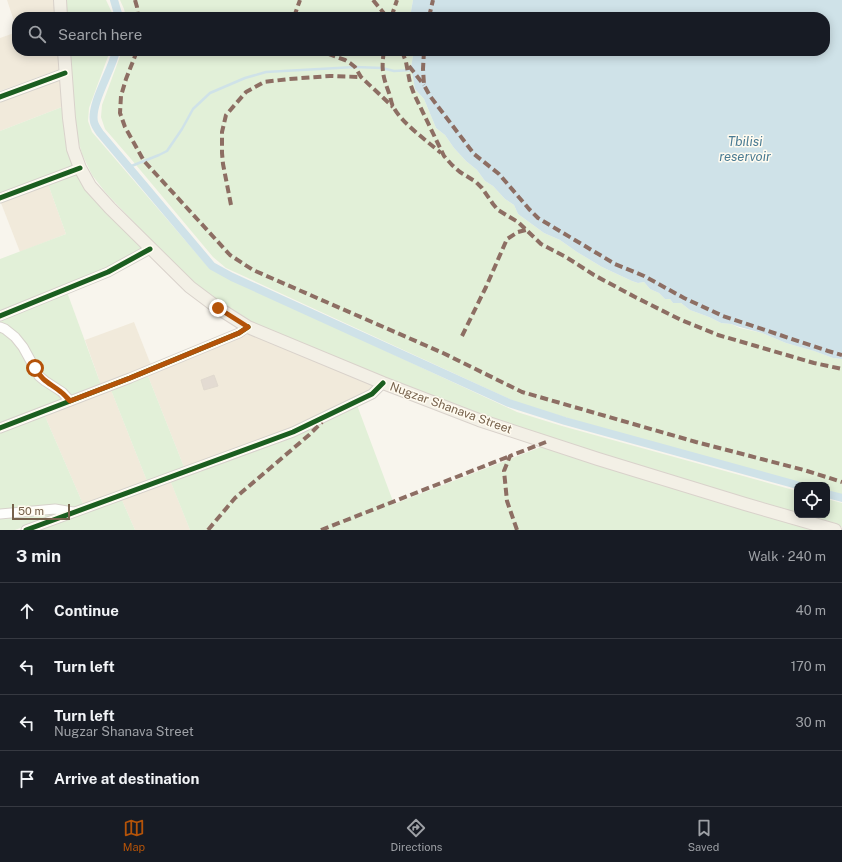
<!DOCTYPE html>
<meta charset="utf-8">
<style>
body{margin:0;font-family:"Public Sans",sans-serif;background:#242831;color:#f1f3f6}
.controls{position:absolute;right:12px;bottom:12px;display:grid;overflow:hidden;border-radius:8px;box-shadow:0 2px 10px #0003}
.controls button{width:36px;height:36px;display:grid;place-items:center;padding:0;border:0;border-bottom:1px solid #363941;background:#171b24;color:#f1f3f6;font:20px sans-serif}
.scale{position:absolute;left:12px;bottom:10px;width:58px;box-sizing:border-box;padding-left:4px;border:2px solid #77624c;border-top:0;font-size:11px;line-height:14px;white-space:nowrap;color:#77624c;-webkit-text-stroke:3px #fffbf0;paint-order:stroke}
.stop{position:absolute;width:12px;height:12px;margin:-9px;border:3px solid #b45309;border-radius:50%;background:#fff}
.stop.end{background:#b45309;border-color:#fff;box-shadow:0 1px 4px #0008}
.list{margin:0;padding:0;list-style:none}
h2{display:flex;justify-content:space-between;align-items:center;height:52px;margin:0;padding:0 16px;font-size:17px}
h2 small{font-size:13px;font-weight:400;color:#9ea1a6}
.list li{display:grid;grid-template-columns:26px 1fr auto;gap:12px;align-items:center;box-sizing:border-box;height:56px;padding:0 16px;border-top:1px solid #363941}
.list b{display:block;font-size:15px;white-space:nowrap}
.list p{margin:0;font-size:13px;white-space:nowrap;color:#9ea1a6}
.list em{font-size:13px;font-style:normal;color:#9ea1a6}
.icon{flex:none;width:22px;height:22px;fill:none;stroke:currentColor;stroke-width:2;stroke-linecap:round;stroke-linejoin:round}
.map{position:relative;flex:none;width:842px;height:530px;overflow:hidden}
.search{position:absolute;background:#171b24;box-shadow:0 2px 10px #0003;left:12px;right:12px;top:12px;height:44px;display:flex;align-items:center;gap:10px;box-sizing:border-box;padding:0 14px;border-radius:16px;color:#9ea1a6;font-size:15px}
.sheet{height:276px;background:#171b24}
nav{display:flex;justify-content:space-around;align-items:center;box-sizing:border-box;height:56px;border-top:1px solid #363941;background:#171b24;font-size:11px;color:#9ea1a6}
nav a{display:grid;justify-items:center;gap:2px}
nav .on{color:#b45309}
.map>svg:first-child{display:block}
.residential{fill:#f1eadb}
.green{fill:#e2f0d8}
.water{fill:#cfe2e8}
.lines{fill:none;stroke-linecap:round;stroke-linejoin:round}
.stream{stroke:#cfe2e8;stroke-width:2.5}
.canal{stroke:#cfe2e8;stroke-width:8}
.building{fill:#e3dbd2;stroke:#e1dacf}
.minor-casing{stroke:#d7d2cb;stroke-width:11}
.major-casing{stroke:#d9d2cb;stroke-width:14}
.minor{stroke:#fefefc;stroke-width:9}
.major{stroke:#f3f0e6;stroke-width:12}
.quiet{stroke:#8d6e63;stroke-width:4;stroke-dasharray:8 4;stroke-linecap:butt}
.cycleway-casing{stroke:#fffbf0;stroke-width:8}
.cycleway{stroke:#1b5e20;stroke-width:5}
.route{stroke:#b45309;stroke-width:5}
.labels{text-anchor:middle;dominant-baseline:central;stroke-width:3;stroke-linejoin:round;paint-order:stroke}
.street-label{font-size:12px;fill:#77624c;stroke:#fffbf0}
.water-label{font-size:13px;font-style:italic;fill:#497a92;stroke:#fffbf0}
</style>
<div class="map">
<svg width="842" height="530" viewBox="0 0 842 530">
<rect width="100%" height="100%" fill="#f8f5ed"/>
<g class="residential">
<path d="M7 0H55L56 17H17V30Z"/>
<path d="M17 32V51H59L60 69 0 91V38Z"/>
<path d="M60 79 62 107 0 131V100Z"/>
<path d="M48 184 66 234 20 252 1 203Z"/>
<path d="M134 322 151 365 101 385 85 340Z"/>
<path d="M249 334 375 385 367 391 284 432 184 467 148 376Z"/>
<path d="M111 390 147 481 83 504 44 414Z"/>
<path d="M170 480 190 530H135L121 498Z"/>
</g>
<g class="green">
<path d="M65 0H106L114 17H66Z"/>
<path d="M120 0H413L410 17H126L124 9Z"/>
<path d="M69 51H110L89 108 88 121 92 132 203 261 214 271 517 412 562 426 797 491V515L490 421 271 331 240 316 196 287 106 193 92 175 82 154 77 136Z"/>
<path d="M122 51H412L413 56 411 67 415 89 424 99 436 128 445 135 454 148 466 161 477 170 485 181 493 186 505 199 514 205 518 214 544 233 560 240 577 252 602 267 632 281 638 283 644 282 650 289 659 293 665 299H670L673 303H681L690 310 709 317 721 323 731 324 740 328 762 333 786 343 814 351 833 358 842 359V496L827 492V485H803L627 436 518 403 226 268 213 257 131 159 105 129 101 117 102 105Z"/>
<path d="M62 107 65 139 75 167 0 196V131Z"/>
<path d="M76 173 144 248 105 269 0 313V259L66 234 48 184Z"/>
<path d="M67 292 101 385 0 424V319Z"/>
<path d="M148 376 184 467 147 481 111 390Z"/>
<path d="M357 405 394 504 541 447H547L819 530H190L170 480 293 436 352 409Z"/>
<path d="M44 414 83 504 15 530H0V431Z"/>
<path d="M121 498 135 530H36Z"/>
<path d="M827 499 842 503V527L799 515H827Z"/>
</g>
<path class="water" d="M413 0H842V359L833 358 814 351 786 343 762 333 740 327 731 324 721 323 709 317 690 310 681 303H673L670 299H665L659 293 650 289 644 282 638 283 632 281 602 267 577 252 560 240 544 233 518 214 514 205 505 199 493 186 485 181 477 170 466 161 454 148 445 135 436 128 424 99 415 89 411 67 413 56 412 51H825V17H410Z"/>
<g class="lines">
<path class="stream" d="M129 167 159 155 167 151 182 129 193 109 210 93 245 78 266 72 355 67 382 68 394 71 413 70"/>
<g class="canal">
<path d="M114 0 119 17"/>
<path d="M116 51C112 70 90 104 94 122 95 126 98 130 100 133L212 266 232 277 509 403 565 421 797 485"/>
<path d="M827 494 842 498"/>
</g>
</g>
<path class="building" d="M214 375 218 386 204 390 201 380Z"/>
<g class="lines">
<defs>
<g id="minor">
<path d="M0 97 65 73"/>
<path d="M0 198 80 168"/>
<path d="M0 316 108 272 150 249"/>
<path d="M0 327 5 329 15 337 23 347 39 376 45 381 62 392 70 401"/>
<path d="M0 428 130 378 239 333 248 327"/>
<path d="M0 514 55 509 73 512"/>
<path d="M26 530 293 432 372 394 383 383"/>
</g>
<g id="major">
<path d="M60 0 61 17"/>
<path d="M64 51 69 118 73 149 80 168 90 186 110 208 190 287 218 308 248 327 383 383 479 420 598 459 745 504 835 530"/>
</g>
</defs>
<use href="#minor" class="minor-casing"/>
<use href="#major" class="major-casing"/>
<use href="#minor" class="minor"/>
<use href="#major" class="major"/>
<g class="quiet">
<path d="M135 0 137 7 138 17"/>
<path d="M373 0 387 17"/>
<path d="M294 17 300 0"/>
<path d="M392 17 393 12 397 0"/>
<path d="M429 17 433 0"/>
<path d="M137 51 126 79 121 96 120 113 125 127 144 161 230 255 253 270 443 353 522 392 696 442 804 470 842 482"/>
<path d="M316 51 326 53 345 60 350 63 355 67 361 77 393 107"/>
<path d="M384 51C381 69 383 77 389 93 391 98 391 104 394 108 402 123 427 141 441 153"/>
<path d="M402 51 406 62 410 83 414 94 444 156 452 165 460 172 476 182 482 188 493 204 498 210 518 222 541 244 566 257 594 275 635 297 681 320 718 335 756 346 814 363 842 369"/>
<path d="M424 51 423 69 424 85 430 96 474 154 499 174 529 209 538 218 615 264 644 276 684 298 723 316 828 351 842 355"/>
<path d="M409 66 424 85"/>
<path d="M231 205 223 164 222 153V132L226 115 246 92 264 82 289 79 330 76 361 77"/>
<path d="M462 336 486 287 507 239 518 232 526 230"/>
<path d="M208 530 235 498 309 435 322 422"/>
<path d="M321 530 510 456"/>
<path d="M517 530 507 501 504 471 510 456 546 442"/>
</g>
<defs>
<g id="cycleway">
<path d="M0 97 65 73"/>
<path d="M0 198 80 168"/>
<path d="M0 316 108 272 150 249"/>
<path d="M0 428 130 378 239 333 248 327"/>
<path d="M26 530 293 432 372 394 383 383"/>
</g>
</defs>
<use href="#cycleway" class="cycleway-casing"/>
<use href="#cycleway" class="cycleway"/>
</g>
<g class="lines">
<path class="route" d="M35 368C43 382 50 383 61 392 64 394 67 398 70 401L130 378 239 333 248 327 218 308"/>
</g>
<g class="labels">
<g class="street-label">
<text transform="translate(451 408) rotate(20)">Nugzar Shanava Street</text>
</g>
<g class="water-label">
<text x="745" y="141">Tbilisi<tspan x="745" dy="15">reservoir</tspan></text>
</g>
</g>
</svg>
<div class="controls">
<button><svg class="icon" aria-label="locate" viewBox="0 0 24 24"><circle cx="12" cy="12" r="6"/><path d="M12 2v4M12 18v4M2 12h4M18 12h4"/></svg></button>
</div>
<div class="scale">50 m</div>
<div class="stop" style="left:35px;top:368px"></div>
<div class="stop end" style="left:218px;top:308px"></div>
<div class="search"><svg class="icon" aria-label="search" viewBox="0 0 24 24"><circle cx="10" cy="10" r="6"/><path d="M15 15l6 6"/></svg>Search here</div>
</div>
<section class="sheet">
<h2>3 min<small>Walk · 240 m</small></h2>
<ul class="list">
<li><svg class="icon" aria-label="ahead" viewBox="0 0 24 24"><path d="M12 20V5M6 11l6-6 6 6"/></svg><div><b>Continue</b></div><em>40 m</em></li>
<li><svg class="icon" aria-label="left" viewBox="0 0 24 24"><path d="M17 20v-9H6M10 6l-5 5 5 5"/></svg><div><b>Turn left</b></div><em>170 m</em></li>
<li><svg class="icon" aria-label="left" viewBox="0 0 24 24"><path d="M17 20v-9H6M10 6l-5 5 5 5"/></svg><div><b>Turn left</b><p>Nugzar Shanava Street</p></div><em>30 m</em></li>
<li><svg class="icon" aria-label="arrive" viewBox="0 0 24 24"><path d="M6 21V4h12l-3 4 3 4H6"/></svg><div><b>Arrive at destination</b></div></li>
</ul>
</section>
<nav>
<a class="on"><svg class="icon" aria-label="map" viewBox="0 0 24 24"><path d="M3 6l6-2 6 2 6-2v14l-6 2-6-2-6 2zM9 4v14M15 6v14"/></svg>Map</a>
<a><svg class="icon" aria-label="directions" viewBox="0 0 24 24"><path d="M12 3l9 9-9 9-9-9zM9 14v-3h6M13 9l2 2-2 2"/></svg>Directions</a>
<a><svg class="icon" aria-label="saved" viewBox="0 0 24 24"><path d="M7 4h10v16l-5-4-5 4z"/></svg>Saved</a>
</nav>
